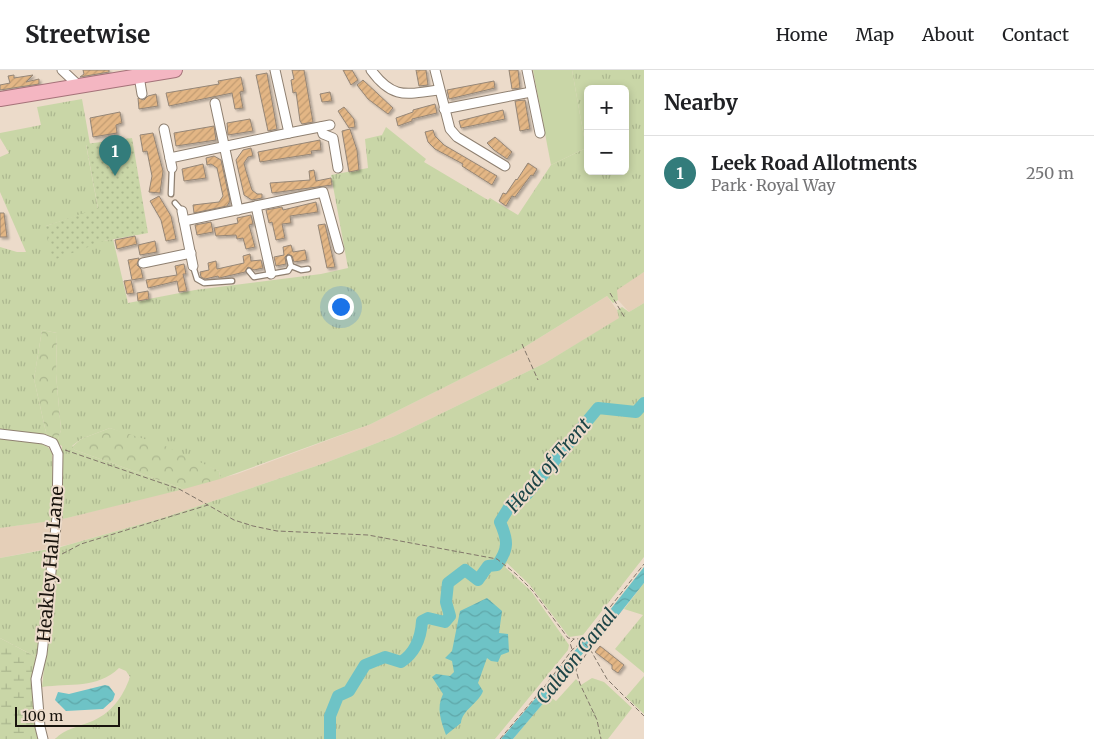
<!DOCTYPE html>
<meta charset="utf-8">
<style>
body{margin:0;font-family:Merriweather,serif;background:#f6f6f6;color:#202124}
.controls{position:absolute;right:15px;top:15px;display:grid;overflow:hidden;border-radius:8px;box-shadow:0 2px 8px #0003}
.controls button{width:45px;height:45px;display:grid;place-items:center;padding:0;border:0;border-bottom:1px solid #e0e0e0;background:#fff;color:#202124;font:25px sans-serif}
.scale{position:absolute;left:15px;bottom:12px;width:105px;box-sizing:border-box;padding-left:5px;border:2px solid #19140e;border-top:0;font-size:14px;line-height:18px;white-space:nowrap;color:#19140e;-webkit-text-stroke:4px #ecdbca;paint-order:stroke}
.you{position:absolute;left:340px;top:236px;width:18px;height:18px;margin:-12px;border:4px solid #fff;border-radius:50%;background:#1a73e8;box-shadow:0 0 0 8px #1a73e833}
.badge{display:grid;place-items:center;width:32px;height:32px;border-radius:50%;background:#337c7b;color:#fff;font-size:16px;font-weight:700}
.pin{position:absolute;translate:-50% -41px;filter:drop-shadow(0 1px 2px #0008)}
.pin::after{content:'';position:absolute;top:26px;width:18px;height:15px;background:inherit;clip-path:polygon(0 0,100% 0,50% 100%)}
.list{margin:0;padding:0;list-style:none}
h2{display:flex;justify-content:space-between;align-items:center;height:65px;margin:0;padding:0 20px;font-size:21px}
h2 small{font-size:16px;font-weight:400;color:#757577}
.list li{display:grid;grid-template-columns:32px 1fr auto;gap:15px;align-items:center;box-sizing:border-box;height:75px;padding:0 20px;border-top:1px solid #e0e0e0}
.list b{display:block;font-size:19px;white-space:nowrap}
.list p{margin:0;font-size:16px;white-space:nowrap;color:#757577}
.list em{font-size:16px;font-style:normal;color:#757577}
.map{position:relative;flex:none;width:644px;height:669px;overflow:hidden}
header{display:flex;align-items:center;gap:30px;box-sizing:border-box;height:70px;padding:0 25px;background:#fff;border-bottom:1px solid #e0e0e0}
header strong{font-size:24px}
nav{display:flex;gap:28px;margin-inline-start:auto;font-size:18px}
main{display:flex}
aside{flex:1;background:#fff}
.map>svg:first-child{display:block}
.built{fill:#e5cfb8}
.grass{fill:url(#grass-tufts);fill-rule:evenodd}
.forest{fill:url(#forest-crowns)}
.wetland{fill:url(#wetland-marsh)}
.park{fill:#c9d6a7}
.garden{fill:url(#garden-dots)}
.water{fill:url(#water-waves)}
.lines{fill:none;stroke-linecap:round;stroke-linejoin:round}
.canal{stroke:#6ec3c6;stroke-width:8}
.river{stroke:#6ec3c6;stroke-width:12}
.building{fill:url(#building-hatch);stroke:#958677;filter:url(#shadow)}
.service-casing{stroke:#8f8071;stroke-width:7}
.minor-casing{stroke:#8f8071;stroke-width:11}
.trunk-casing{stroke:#a57279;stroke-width:16}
.path{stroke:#81766a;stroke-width:1;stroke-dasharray:5 2.5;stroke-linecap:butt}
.service{stroke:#fff;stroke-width:4.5}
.minor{stroke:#fff;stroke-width:9}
.trunk{stroke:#f4b6c2;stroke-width:14}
.path-bridge{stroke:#81766a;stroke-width:1;stroke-dasharray:5 2.5;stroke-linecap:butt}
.labels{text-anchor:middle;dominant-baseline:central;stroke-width:4;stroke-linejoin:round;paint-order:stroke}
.street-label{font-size:18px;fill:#19140e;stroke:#ecdbca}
.water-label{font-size:19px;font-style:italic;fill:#1d4547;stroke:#ecdbca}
</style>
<header>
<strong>Streetwise</strong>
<nav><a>Home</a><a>Map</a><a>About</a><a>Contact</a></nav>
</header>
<main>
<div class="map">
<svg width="644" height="669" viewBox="0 0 644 669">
<defs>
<pattern id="grass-tufts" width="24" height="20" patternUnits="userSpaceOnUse" patternTransform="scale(1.25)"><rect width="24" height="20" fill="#c9d6a7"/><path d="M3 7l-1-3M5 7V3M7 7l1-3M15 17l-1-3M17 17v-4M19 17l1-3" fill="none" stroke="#acb78f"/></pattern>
<pattern id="forest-crowns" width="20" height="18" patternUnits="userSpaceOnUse" patternTransform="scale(1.25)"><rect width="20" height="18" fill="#c9d6a7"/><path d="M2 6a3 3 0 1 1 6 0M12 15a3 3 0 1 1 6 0" fill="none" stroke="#acb78f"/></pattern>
<pattern id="wetland-marsh" width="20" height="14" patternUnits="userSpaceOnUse" patternTransform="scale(1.25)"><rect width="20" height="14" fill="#c9d6a7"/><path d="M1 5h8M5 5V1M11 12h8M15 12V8" fill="none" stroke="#acb78f"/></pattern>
<pattern id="garden-dots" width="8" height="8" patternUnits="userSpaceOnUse" patternTransform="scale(1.25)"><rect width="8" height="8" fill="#c9d6a7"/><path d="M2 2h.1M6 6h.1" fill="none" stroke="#acb78f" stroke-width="1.8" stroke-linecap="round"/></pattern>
<pattern id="water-waves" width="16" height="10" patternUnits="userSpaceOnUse" patternTransform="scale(1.25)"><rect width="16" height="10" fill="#6ec3c6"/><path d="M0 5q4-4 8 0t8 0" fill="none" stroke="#5fa7a9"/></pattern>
<pattern id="building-hatch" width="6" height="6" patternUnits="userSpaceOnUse" patternTransform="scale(1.25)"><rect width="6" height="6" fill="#e3b685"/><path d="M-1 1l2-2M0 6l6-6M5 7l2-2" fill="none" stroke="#c29c72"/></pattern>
<filter id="shadow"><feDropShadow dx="2" dy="2" stdDeviation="1" flood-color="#0004"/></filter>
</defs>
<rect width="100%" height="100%" fill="#ecdbca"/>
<g class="built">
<path d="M644 202V233L629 242 618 230 616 220Z"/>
<path d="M607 226 617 240 620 248 545 293 395 366 325 393 166 447 67 475 0 488V458L63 449 237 404 371 354 523 278Z"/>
</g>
<g class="grass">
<path d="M572 0H644V202L617 220 618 230 613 233 607 226 523 278 371 354 220 409 219 401 110 358 81 369 72 376 75 380 184 419 63 449 60 440 62 376 57 373 61 360 56 304 57 263 42 260 34 309 47 367 0 360V177L17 182H26L0 122V87L9 83 0 68V63L41 55 37 37 82 29 90 74 86 75 98 139 46 156 104 171 113 169 128 233 195 220 321 204 348 198 331 105 368 98 365 69 382 65 386 57 426 89 424 92 488 130 490 128 518 145 551 95 586 78ZM588 19H625V101H588Z"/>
<path d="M644 233V487L583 565 569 567 529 514 507 493 505 497 531 521 569 575 568 580 495 669H55C65 659 77 657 90 652 111 644 123 627 130 607L126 601 119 598C97 619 70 613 42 617L57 478 166 447 325 393 395 366 545 293 619 248 617 240 622 237 629 242Z"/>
<path d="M0 368 42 374 48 377 52 383 54 447 51 451 0 458Z"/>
<path d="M49 479 41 573 38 588 0 568V488Z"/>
<path d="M644 513V603L615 579 643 545 624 539Z"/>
<path d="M644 606V644L626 627Z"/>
<path d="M592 608 604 612 632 638 608 669H513L549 626 556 631 576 609 581 615Z"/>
</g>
<g class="forest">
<path d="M42 260 57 263 56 304 61 360 57 373 47 367 34 309Z"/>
<path d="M110 358 163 375 219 401 220 409 184 419 75 380 72 377 81 369Z"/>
</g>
<path class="wetland" d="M0 568 38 588 39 669H0Z"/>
<path class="park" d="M533 0H572L586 78 551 95Z"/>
<path class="garden" d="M132 68 148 163 104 171 51 191 46 156 98 138 86 74Z"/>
<g class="water">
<path d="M644 497V513L601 567 592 573 587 569Z"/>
<path d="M487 528 502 541 499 563 508 564 509 582 501 585 498 592 491 591 487 588 478 613 483 621C479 633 462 640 461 653L446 665C441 651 436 638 443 624L432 607 436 604 450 606 454 602 452 591 445 588 452 581 460 541Z"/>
<path d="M561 601 563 602 551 624 513 669H501L551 610Z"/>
<path d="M105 615 109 616 115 624 113 630 103 639 66 641 55 630 58 622 69 624Z"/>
</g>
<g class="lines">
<path class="canal" d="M556 609 595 563"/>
<path class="river" d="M330 669V646L338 626 349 621 365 595 385 587 401 592C415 583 421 567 422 551L428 548 445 552 450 546 446 532 448 513 465 500 478 510 488 496 497 495C509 479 508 470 500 452L513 431 527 424 598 338 636 342 644 333"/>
</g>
<g class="building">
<path d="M83 0H109V2L80 7 84 4Z"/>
<path d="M292 0H304L313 52 302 54 300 51 296 22 293 23 291 10 294 9Z"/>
<path d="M343 0H352L358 10 351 15Z"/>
<path d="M416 0H426L428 15 419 16Z"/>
<path d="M509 0H518L520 18 512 19Z"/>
<path d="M267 3 277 59 268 61 256 5Z"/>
<path d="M14 5V8L33 5 26 12 39 9V14L0 20V15L10 13 8 6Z"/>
<path d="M241 7 244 21 240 22 243 38 235 39 232 23 169 36 166 23 219 14 218 11Z"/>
<path d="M363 10 393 38 388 44 368 29 357 15Z"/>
<path d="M494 11 495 18 449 29 447 20Z"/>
<path d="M330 22 332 31 322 32 320 24Z"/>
<path d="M156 24 158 36 139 39 138 28 144 30 148 26Z"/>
<path d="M525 30 530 59 520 61 515 31Z"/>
<path d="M435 34 437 43 412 49V51L398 56 396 48 413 42V40Z"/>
<path d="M344 37 354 49 355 57 349 58 338 41Z"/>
<path d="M503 40 505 49 461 58 459 51Z"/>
<path d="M120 42 122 53 116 55 117 63 93 67 90 48Z"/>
<path d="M250 49 253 61 228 65 227 53Z"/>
<path d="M214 56 216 70 176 76 174 63Z"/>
<path d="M350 59 357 80 359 100 349 102 342 61Z"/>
<path d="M433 60 435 66 444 75 497 106 492 115 462 96 463 94 435 79 428 72 425 62Z"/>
<path d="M153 63 163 101 160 123 149 122 152 106 147 81 143 82 140 65Z"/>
<path d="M495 67 512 82 507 89 494 80 487 73Z"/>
<path d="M320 70 321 80 311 81 312 84 260 92 258 82Z"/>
<path d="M251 78 253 86 248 87 244 93 246 101 252 120 257 124H262V128L252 130 244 125 236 90 243 80Z"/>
<path d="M214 86 221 90 230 131 227 136 194 143 193 135 219 132 223 126 217 98 211 94 207 95 206 88Z"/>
<path d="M528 93 537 99 533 106 531 105 515 127 512 126 506 136 499 131 503 123 506 124 516 109 517 110Z"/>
<path d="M203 94 206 108 184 111 182 99Z"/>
<path d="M314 100 316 111 331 108 332 115 272 123 270 113 310 110 309 101Z"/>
<path d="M159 126 171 146 176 169 166 171 161 150 150 131Z"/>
<path d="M316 132 318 142 290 146 291 153 282 154 285 168 276 170 272 152 269 153 266 140 282 137 283 140Z"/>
<path d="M0 143H4L7 167H0Z"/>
<path d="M251 145 253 154 249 155 255 177 246 179 243 168 237 169 236 165 216 166 214 158 238 153 237 148Z"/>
<path d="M211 152 213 162 197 165 195 155Z"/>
<path d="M325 154 335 197 327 198 318 155Z"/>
<path d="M135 166 137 174 117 179 115 170Z"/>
<path d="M155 171 157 182 140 185 138 175Z"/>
<path d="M291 175 293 182 305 180 307 190 294 192 292 186 288 184 285 187 286 194 276 196 274 187 284 185 283 177Z"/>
<path d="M250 184 251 191 261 190 263 198 254 200 248 197 245 202 219 208 218 206 205 209 201 207 200 202 209 200 208 193 216 191 217 199 244 193 243 186Z"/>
<path d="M139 188 137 195 141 199 143 208 132 210 128 190Z"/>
<path d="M184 194 186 204H183L187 221 179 222 177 211 148 218 146 210 177 205 175 196Z"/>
<path d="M131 210 134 223 127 224 124 211Z"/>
<path d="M148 221 149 229 138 231 137 223Z"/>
<path d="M600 576 624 595 618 603 612 599V595L595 582Z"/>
</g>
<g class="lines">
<defs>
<g id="service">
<path d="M171 124 172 98"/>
<path d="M175 133 182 141"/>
<path d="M193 196 197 209 204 213 232 211"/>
<path d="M291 196 301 200 308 199"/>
<path d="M249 201 254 207 288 201 291 196 289 188"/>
</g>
<g id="minor">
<path d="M62 0 78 15"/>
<path d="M371 0C393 30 406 24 439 20"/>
<path d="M435 0 450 59 457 67 505 96"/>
<path d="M527 0 540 63"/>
<path d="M139 6 142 24"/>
<path d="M215 33 238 140"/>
<path d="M444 39 531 22"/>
<path d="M321 57 323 64 333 68 338 98"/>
<path d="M164 59 172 98"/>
<path d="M289 63 330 55"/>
<path d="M170 88 289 63 275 0"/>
<path d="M256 136 271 204"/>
<path d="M182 141 193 196"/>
<path d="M184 151 323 122 339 179"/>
<path d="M143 193 191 183"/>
<path d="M0 364 43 369 53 373 58 384 57 447 42 584 36 609 40 657 43 669"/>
</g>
<path id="trunk" d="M0 29 175 0"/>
</defs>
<use href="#service" class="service-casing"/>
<use href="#minor" class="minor-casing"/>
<use href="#trunk" class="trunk-casing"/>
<g class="path">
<path d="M610 223 625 248"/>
<path d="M522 274 538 310"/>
<path d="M65 380 179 419 208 435"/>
<path d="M62 484 81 474 208 435 234 450 253 456 277 461 368 465 497 489 516 504 533 521 568 568 574 569"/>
<path d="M590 578 576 600 580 614 597 650 601 669"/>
<path d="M572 579 570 573 574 569H579"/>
<path d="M590 579 607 609 644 646"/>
<path d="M500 669 545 616 572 580 585 569 644 494"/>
</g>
<use href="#service" class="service"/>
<use href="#minor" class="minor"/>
<use href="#trunk" class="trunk"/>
<path class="path-bridge" d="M579 569 590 578"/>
</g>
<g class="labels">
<g class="street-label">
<text transform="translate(50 494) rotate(-85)">Heakley Hall Lane</text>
</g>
<g class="water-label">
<text transform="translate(548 395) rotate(-49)">Head of Trent</text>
<text transform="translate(576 586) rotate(-51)">Caldon Canal</text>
</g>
</g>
</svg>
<div class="controls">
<button>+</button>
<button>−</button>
</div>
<div class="scale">100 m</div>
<div class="you"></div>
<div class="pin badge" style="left:115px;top:106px">1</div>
</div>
<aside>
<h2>Nearby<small></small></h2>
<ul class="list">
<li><span class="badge">1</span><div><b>Leek Road Allotments</b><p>Park · Royal Way</p></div><em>250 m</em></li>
</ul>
</aside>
</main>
